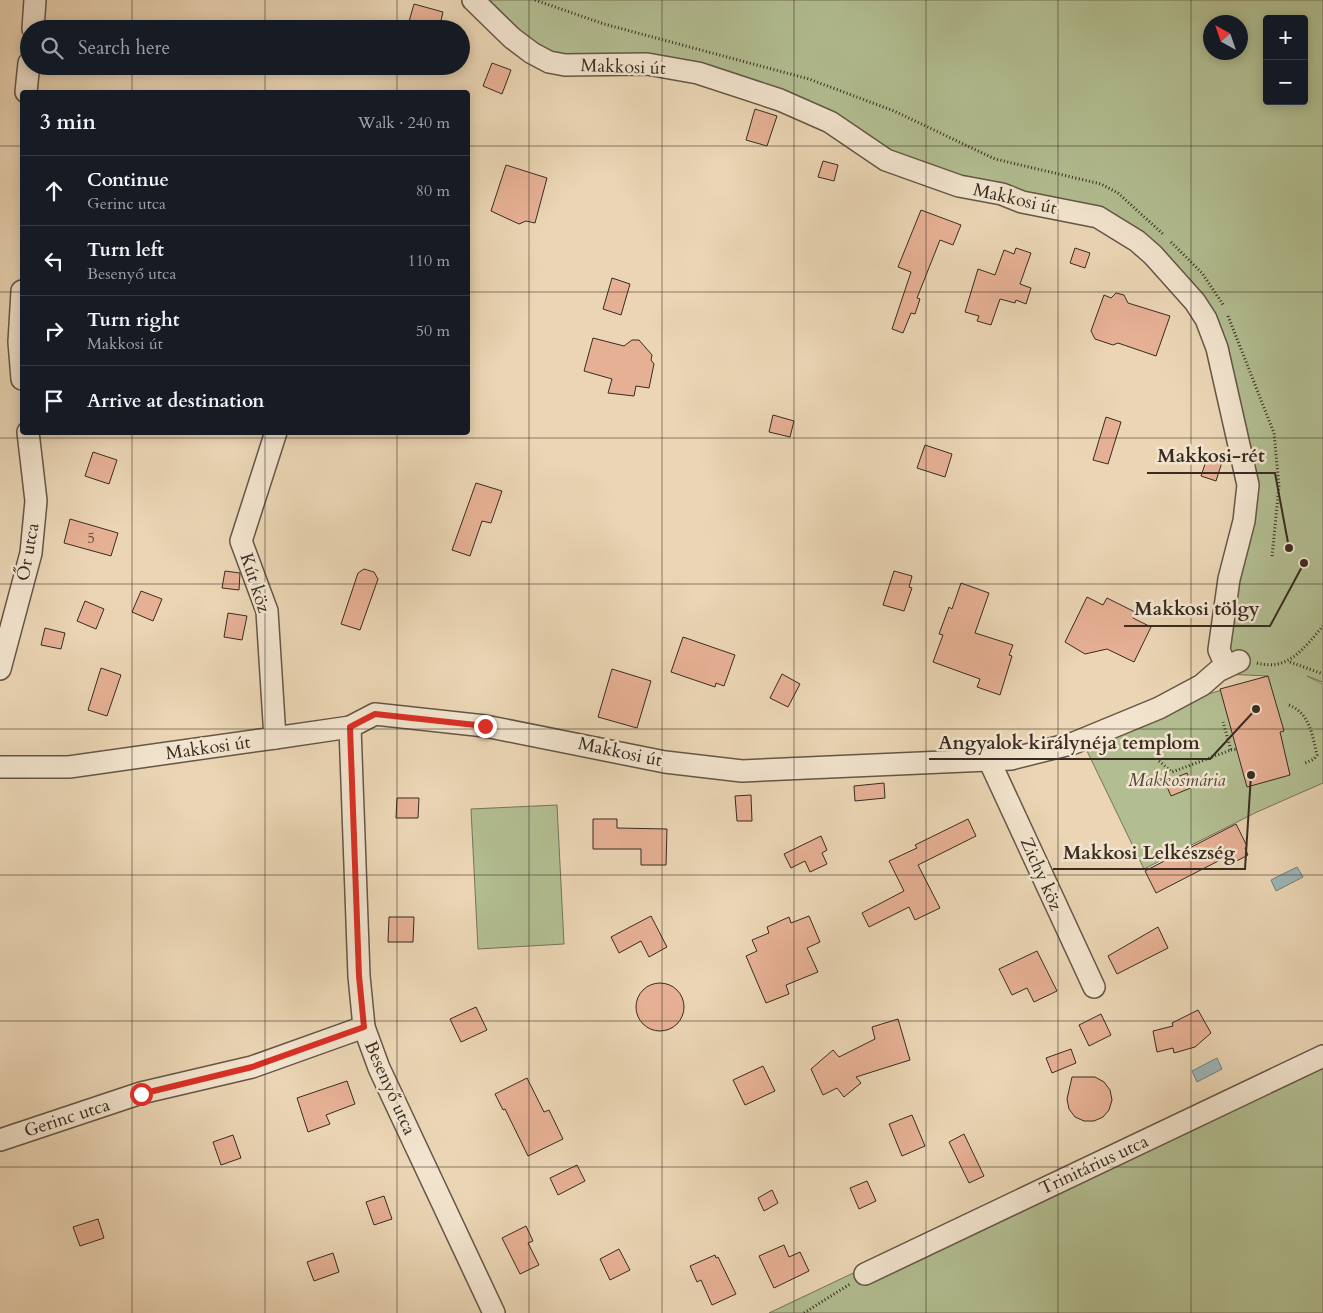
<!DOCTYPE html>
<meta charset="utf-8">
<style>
body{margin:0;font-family:Cardo,serif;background:#242831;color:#f1f3f6}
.controls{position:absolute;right:15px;top:15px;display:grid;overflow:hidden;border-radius:5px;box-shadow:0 2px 12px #0003}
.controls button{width:45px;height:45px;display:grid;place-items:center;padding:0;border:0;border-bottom:1px solid #363941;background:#171b24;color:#f1f3f6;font:25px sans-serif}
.compass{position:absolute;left:1203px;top:15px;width:45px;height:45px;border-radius:50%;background:#171b24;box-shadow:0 2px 12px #0003;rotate:320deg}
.stop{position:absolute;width:15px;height:15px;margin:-11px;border:4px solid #d93025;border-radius:50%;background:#fff}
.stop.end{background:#d93025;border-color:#fff;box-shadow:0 1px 5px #0008}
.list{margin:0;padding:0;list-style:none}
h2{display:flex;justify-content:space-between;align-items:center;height:65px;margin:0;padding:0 20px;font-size:21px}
h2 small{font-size:16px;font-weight:400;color:#9ea1a6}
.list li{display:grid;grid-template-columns:32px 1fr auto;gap:15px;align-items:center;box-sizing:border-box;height:70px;padding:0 20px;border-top:1px solid #363941}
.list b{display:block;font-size:19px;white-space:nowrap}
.list p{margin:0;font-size:16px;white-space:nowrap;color:#9ea1a6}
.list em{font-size:16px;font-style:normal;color:#9ea1a6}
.icon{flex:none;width:28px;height:28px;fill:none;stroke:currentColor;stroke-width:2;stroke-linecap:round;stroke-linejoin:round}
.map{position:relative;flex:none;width:1323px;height:1313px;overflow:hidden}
.search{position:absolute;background:#171b24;box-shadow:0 2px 12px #0003;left:20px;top:20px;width:450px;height:55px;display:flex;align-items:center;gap:12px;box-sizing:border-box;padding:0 18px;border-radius:28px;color:#9ea1a6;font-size:19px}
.panel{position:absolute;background:#171b24;box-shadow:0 2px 12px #0003;left:20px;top:90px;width:450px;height:345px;border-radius:5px}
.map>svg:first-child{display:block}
.green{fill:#b2be91;stroke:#75745a;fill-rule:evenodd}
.water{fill:#9cb6b8;stroke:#747e7c}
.building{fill:#e6b094;stroke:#382b22}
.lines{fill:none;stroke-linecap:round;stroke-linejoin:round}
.minor-casing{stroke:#655646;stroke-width:24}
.path{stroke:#382b22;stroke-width:3;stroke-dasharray:1 2.5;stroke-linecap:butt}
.minor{stroke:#f2e4ce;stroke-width:21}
.route{stroke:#d93025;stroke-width:6}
.grid{fill:none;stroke:#382b22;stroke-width:1;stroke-opacity:0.55}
.labels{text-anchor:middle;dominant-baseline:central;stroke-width:5;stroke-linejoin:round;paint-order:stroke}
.number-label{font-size:15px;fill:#644c3e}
.street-label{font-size:18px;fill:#382b22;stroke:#f2e4ce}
.park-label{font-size:18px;font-style:italic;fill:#504838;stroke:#f2e4ce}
.leader{fill:none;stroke:#382b22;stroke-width:2}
.callout-dot{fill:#382b22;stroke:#f2e4ce;stroke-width:2}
.callout-label{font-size:19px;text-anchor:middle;font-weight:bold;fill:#382b22;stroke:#f2e4ce;stroke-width:5;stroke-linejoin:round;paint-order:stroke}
</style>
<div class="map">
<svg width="1323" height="1313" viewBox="0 0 1323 1313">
<rect width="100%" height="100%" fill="#ebd5b4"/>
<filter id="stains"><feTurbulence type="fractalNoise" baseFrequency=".004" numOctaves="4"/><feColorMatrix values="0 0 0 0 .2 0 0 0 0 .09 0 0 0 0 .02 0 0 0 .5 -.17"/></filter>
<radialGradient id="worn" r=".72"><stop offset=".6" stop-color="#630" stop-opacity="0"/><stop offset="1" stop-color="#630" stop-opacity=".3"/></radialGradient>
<g class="green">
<path d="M478 0H1323V682L1307 676 1323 684V783L1257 812 1144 869 1087 751 1202 696 1268 676 1224 674 1214 653 1256 493 1223 346 1118 218 968 184 891 155 783 96 554 59ZM1267 19H1304V101H1267ZM1210 22H1240V52H1210Z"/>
<path d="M557 805 564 944 478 949 471 809Z"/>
<path d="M1323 1050V1313H769Z"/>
</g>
<g class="water">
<path d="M1297 867 1303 877 1276 891 1271 880Z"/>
<path d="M1217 1058 1222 1069 1197 1082 1192 1071Z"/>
</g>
<g class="building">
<path d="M414 4 443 12 439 29H420L408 25Z"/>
<path d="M492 63 511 70 502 94 483 86Z"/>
<path d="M755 109 777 116 767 146 746 140Z"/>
<path d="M823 161 838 165 834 181 818 177Z"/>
<path d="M506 165 547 178 535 223 526 221 519 224 491 211Z"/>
<path d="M921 210 961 225 953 245 940 240 917 298 920 299 915 314 911 313 903 333 892 329 911 272 898 267Z"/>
<path d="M1016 248 1031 253 1020 284 1031 288 1026 304 1016 300 1015 303 1000 299 991 325 977 321 979 316 965 312 978 269 995 275 1004 250 1014 254Z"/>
<path d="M1075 248 1090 253 1085 268 1070 263Z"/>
<path d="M612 278 630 284 621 315 603 309Z"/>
<path d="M1116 293 1124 295 1128 303 1170 316 1156 356 1118 343 1113 345 1095 339 1091 331 1104 295 1111 298Z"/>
<path d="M593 338 624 346 632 340H639L652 355 651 360 654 364 649 388 636 386 634 396 608 393 612 379 584 371Z"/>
<path d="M773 415 794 421 790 437 769 432Z"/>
<path d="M1106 417 1121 422 1108 464 1093 460Z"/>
<path d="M925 445 952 454 945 477 917 468Z"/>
<path d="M93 452 117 460 109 484 85 476Z"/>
<path d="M1209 452 1224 456 1216 481 1201 476Z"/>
<path d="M476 483 502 491 491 523 482 521 470 556 452 550Z"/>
<path d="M70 519 118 533 111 556 64 543Z"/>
<path d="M364 569 374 572 378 579 360 630 341 624 358 573Z"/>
<path d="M225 571 240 573 239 590 222 588Z"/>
<path d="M894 571 912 576 909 587 912 588 904 611 883 605Z"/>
<path d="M961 583 989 593 975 633 1013 645 1009 655 1012 656 1000 695 977 687 980 679 933 662 943 635 939 634 949 607 952 609Z"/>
<path d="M141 591 162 599 153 621 132 612Z"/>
<path d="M1087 597 1103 605 1107 598 1135 612 1133 618 1151 627 1134 662 1107 649 1085 654 1065 642Z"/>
<path d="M85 601 104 609 96 629 77 621Z"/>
<path d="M228 613 247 616 242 640 224 637Z"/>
<path d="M45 628 65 633 61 649 41 645Z"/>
<path d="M683 637 735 655 724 686 716 683 715 687 671 672Z"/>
<path d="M101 668 121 675 107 716 88 710Z"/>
<path d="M612 669 651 681 637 728 598 717Z"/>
<path d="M782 674 800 684 788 707 770 698Z"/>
<path d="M1268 676 1284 731 1280 732 1290 775 1247 787 1220 689Z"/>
<path d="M1187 773 1193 787 1171 796 1165 782Z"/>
<path d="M884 783 885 798 855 801 854 786Z"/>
<path d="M751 795 752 821H737L735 796Z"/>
<path d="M397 798H419L418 818H396Z"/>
<path d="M593 819H617V828L667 829 666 865H641V849H593Z"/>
<path d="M968 819 976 836 918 865 940 908 915 920 909 907 869 927 862 913 904 891 889 861 917 848 915 845Z"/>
<path d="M1236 824 1247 846 1245 848 1248 855 1231 864 1228 856 1156 893 1145 871Z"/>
<path d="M821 836 827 850 822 853 827 864 810 872 805 861 791 868 784 854Z"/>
<path d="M651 916 667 947 649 957 641 941 619 953 611 937Z"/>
<path d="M809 916 820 942 807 948 818 972 786 985 789 994 766 1003 746 956 757 951 752 940 769 933 767 927 789 917 791 923Z"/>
<path d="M389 917H414L413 942H388Z"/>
<path d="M1158 927 1168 948 1117 974 1108 956Z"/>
<path d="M1037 951 1057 991 1034 1002 1027 988 1012 995 999 969Z"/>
<circle cx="660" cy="1007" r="24"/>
<path d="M476 1007 487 1030 461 1042 450 1019Z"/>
<path d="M1198 1010 1211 1033 1195 1047 1174 1053 1173 1048 1157 1052 1153 1031 1173 1026 1172 1023Z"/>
<path d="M1101 1014 1111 1035 1089 1046 1079 1025Z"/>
<path d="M898 1019 910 1060 856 1077 861 1083 844 1097 837 1088 823 1095 811 1069 833 1050 839 1057 875 1039 872 1027Z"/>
<path d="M1071 1049 1076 1063 1052 1073 1046 1058Z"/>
<path d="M763 1066 775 1091 745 1105 733 1080Z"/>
<path d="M1072 1077H1095L1104 1082 1110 1090 1112 1100 1109 1110 1103 1117 1094 1121H1084L1075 1117 1069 1109 1067 1099Z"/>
<path d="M527 1078 544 1112 549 1110 563 1139 528 1156 505 1109 503 1110 495 1094Z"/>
<path d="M347 1081 355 1104 326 1115 330 1124 308 1132 297 1098Z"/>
<path d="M912 1115 925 1146 902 1156 889 1124Z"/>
<path d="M964 1134 984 1176 969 1183 949 1142Z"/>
<path d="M233 1135 241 1158 221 1165 213 1142Z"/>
<path d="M577 1165 585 1181 558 1195 550 1178Z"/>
<path d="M867 1181 876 1201 859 1209 850 1188Z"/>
<path d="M772 1190 778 1203 764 1211 758 1198Z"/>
<path d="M384 1196 392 1219 374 1225 366 1202Z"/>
<path d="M98 1219 104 1238 80 1246 73 1227Z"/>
<path d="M526 1226 533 1241 528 1243 539 1265 520 1274 502 1238Z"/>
<path d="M784 1245 789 1257 800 1252 809 1271 774 1288 759 1256Z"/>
<path d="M619 1249 630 1270 610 1280 600 1259Z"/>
<path d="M333 1253 339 1272 314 1281 307 1262Z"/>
<path d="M715 1255 716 1258 718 1257 736 1294 712 1305 701 1280 697 1282 690 1266Z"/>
</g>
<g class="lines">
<defs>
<g id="minor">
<path d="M473 0 512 38 532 53 549 62 565 65 647 64 698 73 780 100 830 122 886 160 959 186 1002 194 1022 202 1098 217 1137 241 1153 255 1195 302 1206 319 1217 348 1248 485 1244 521 1229 579 1219 650 1226 666"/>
<path d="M33 29 35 0"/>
<path d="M26 92 29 63"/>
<path d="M22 291 19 342 22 379"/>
<path d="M0 669 31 553 36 501 28 432"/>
<path d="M350 727 359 976 364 1027 379 1068 494 1313"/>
<path d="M275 738 267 611 241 541 276 432"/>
<path d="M989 760 1094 987"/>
<path d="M0 767H69L275 738 350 727 375 714 485 726 665 762 742 771 1011 759 1074 743 1159 708 1202 685 1218 671 1239 661"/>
<path d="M0 1140 141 1093 252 1067 364 1027"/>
<path d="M865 1274 1323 1056"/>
</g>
</defs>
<use href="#minor" class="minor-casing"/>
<g class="path">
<path d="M535 0 604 24 809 79 894 111 995 159 1101 184 1118 193 1163 234"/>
<path d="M1171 242 1202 273 1224 306"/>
<path d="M1228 316 1274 433 1279 486 1272 557"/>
<path d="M1290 662 1323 674"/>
<path d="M1257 663C1288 672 1305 647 1323 626"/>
<path d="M1289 705C1310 714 1312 734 1317 755L1314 759 1305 763"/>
<path d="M1231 750 1237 749"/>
<path d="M1159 761 1172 772 1231 750 1223 722"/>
<path d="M804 1313 850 1284"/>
</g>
<use href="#minor" class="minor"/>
</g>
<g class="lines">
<path class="route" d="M141 1094 252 1067 364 1027 359 976 350 727 375 714 485 726"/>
</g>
<path class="grid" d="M132 0V29M265 0V29M397 0V29M529 0V1313M662 0V1313M794 0V1313M926 0V1313M1058 0V1313M1191 0V1313M132 66V92M265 66V92M397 66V92M0 146H22M468 146H1323M0 292H22M468 292H1323M132 432V1313M265 432V1313M397 432V1313M0 438H1323M0 584H1323M0 729H1323M0 875H1323M0 1021H1323M0 1167H1323"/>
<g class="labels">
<g class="number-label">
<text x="91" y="538">5</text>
</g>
<g class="street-label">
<text transform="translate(623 67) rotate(2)">Makkosi út</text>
<text transform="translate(1015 199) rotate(13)">Makkosi út</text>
<text transform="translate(28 552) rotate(-80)">Őr utca</text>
<text transform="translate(255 583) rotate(72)">Kút köz</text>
<text transform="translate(208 748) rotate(-8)">Makkosi út</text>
<text transform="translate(620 752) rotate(12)">Makkosi út</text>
<text transform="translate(1041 874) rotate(66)">Zichy köz</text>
<text transform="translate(390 1088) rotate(66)">Besenyő utca</text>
<text transform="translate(67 1118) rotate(-18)">Gerinc utca</text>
<text transform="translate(1094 1165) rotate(-25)">Trinitárius utca</text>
</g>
<g class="park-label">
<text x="1177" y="780">Makkosmária</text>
</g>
</g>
<path class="leader" d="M1289 548L1275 473H1147M1304 563L1270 626H1124M1256 709L1210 759H929M1251 775L1245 869H1053"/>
<g class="callout-dot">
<circle cx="1289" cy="548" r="5"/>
<circle cx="1304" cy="563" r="5"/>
<circle cx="1256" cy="709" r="5"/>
<circle cx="1251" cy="775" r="5"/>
</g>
<g class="callout-label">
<text x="1211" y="462">Makkosi-rét</text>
<text x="1197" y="615">Makkosi tölgy</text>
<text x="1069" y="749">Angyalok királynéja templom</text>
<text x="1149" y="859">Makkosi Lelkészség</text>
</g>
<rect width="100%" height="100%" filter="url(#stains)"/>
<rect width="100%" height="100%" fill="url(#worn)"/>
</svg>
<div class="controls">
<button>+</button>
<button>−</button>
</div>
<svg class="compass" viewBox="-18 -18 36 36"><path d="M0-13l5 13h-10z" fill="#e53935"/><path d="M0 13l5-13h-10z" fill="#9ea1a6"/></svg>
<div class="stop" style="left:141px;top:1094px"></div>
<div class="stop end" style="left:485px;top:726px"></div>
<div class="search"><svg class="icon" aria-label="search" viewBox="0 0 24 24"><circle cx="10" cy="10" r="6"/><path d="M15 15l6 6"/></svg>Search here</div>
<section class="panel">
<h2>3 min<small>Walk · 240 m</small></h2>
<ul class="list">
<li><svg class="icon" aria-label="ahead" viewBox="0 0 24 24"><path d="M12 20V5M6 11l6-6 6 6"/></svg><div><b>Continue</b><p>Gerinc utca</p></div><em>80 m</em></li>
<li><svg class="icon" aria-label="left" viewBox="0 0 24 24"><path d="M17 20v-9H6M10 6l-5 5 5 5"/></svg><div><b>Turn left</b><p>Besenyő utca</p></div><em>110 m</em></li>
<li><svg class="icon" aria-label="right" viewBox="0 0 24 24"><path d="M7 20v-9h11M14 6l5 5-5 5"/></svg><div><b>Turn right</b><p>Makkosi út</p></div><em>50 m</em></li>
<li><svg class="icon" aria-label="arrive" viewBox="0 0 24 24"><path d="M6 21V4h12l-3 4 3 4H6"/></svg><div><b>Arrive at destination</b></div></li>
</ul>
</section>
</div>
